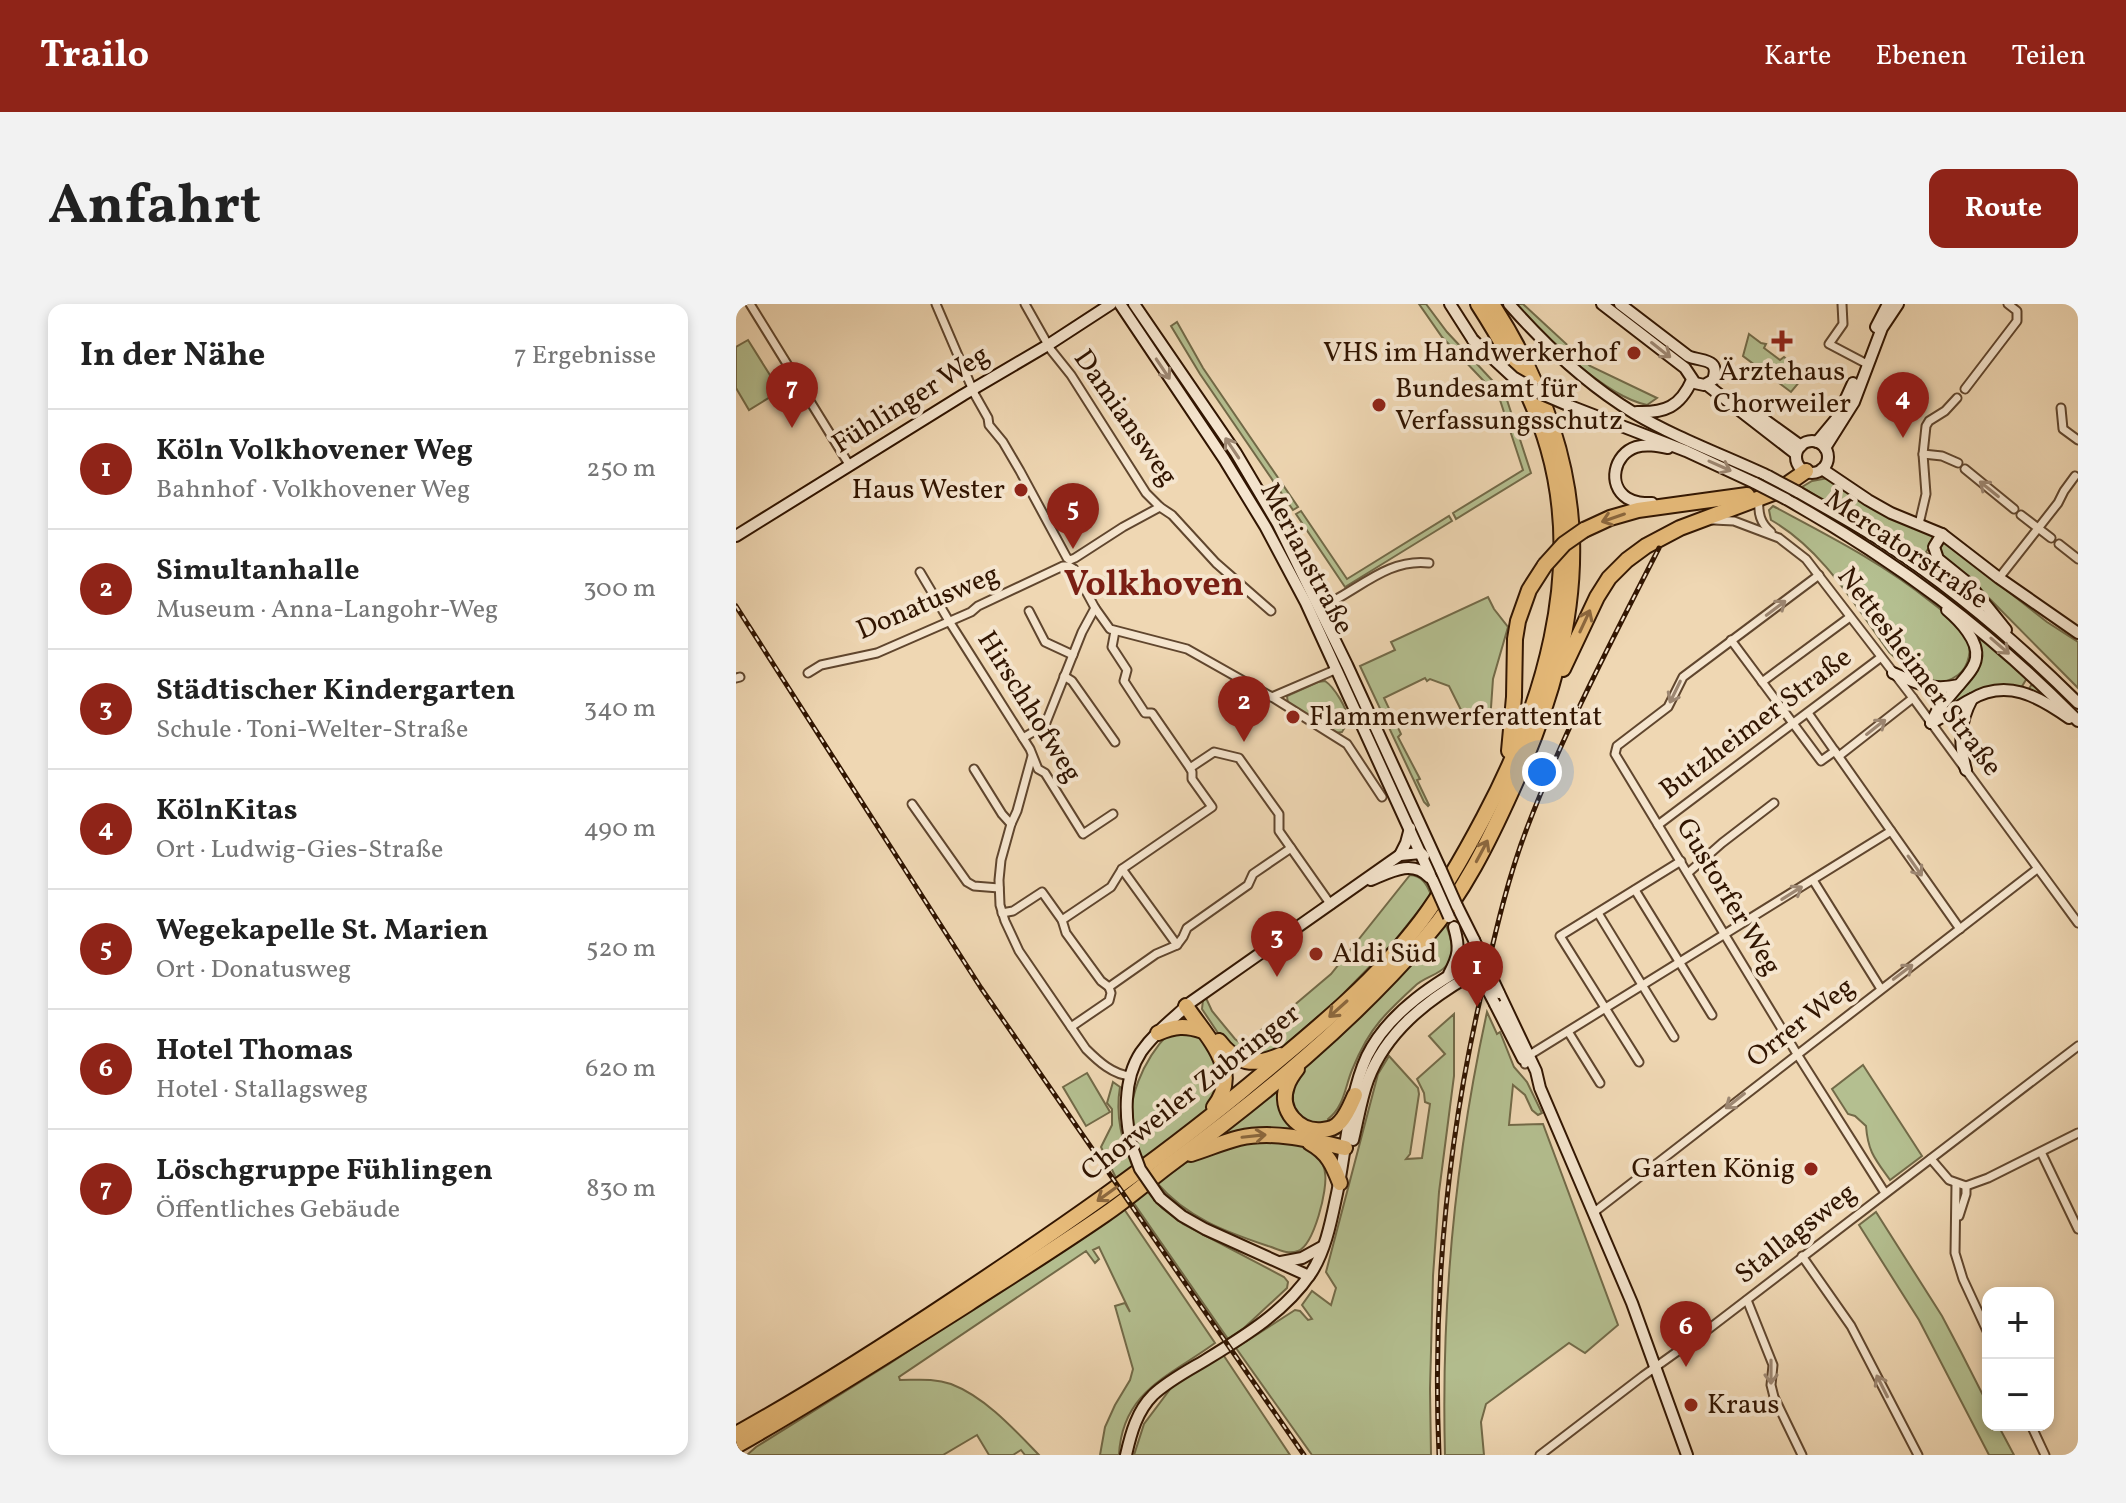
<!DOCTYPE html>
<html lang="de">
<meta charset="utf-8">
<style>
body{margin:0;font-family:Vollkorn,serif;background:#f2f2f2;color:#222}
.controls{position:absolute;right:24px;bottom:24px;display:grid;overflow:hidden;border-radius:16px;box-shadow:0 4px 12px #0003}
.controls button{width:72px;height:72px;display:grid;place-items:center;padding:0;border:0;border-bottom:2px solid #e0e0e0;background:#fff;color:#222;font:40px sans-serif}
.you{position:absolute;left:806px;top:468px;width:28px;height:28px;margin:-20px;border:6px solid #fff;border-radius:50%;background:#1a73e8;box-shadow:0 0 0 12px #1a73e833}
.badge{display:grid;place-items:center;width:52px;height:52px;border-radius:50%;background:#8f2418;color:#fff;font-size:26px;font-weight:700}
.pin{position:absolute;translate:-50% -66px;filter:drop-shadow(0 2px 4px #0008)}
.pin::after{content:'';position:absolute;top:42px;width:28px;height:24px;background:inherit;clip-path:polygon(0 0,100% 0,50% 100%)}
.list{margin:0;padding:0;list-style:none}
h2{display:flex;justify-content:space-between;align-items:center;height:104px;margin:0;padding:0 32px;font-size:34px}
h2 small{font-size:26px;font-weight:400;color:#767676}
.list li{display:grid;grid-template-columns:52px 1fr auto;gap:24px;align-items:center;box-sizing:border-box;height:120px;padding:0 32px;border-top:2px solid #e0e0e0}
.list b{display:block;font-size:30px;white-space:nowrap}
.list p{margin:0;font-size:26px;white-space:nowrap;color:#767676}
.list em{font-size:26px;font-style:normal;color:#767676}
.map{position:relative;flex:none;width:1342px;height:1151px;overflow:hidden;border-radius:16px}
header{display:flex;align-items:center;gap:48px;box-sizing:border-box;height:112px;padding:0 40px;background:#8f2418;color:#fff}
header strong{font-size:38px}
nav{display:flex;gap:44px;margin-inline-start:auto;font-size:28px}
.intro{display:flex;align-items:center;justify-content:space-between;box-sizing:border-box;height:192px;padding:0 48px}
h1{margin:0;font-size:56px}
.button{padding:20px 36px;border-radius:16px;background:#8f2418;color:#fff;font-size:28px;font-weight:700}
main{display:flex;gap:48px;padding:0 48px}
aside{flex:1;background:#fff;border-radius:16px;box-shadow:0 4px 12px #0003}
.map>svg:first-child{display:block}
.green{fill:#b4bf90;stroke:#726a48;stroke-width:2}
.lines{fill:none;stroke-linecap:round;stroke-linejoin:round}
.street-casing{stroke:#60462e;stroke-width:11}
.secondary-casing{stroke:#311501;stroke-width:14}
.highway-casing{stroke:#311501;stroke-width:18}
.street{stroke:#f5e5ce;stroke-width:7}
.secondary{stroke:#f5e5ce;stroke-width:10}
.highway{stroke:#e8bc7a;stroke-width:14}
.rail-casing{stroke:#311501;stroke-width:5}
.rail{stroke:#f5e5ce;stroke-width:2;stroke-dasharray:6;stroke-linecap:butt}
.secondary-bridge-casing{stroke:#311501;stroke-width:14;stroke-linecap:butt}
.highway-bridge-casing{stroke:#311501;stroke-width:18;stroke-linecap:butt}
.secondary-bridge{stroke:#f5e5ce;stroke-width:10}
.highway-bridge{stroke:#e8bc7a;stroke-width:14}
.oneway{stroke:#9d8772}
.oneway2{stroke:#8c683e}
.poi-dot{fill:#8f2418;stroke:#f5e5ce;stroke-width:3}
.labels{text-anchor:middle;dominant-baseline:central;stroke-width:8;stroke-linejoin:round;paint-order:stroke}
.poi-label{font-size:28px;fill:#311501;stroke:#f5e5ce;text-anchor:start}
.street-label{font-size:28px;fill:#311501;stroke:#f5e5ce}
.district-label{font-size:36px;font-weight:bold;fill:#7a1f14;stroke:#f5e5ce}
</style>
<header>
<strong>Trailo</strong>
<nav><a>Karte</a><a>Ebenen</a><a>Teilen</a></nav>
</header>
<div class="intro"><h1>Anfahrt</h1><a class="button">Route</a></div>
<main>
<aside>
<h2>In der Nähe<small>7 Ergebnisse</small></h2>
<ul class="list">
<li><span class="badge">1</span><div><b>Köln Volkhovener Weg</b><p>Bahnhof · Volkhovener Weg</p></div><em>250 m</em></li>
<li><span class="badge">2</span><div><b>Simultanhalle</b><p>Museum · Anna-Langohr-Weg</p></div><em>300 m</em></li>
<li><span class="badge">3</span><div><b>Städtischer Kindergarten</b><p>Schule · Toni-Welter-Straße</p></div><em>340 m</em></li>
<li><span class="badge">4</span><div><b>KölnKitas</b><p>Ort · Ludwig-Gies-Straße</p></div><em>490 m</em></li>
<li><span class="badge">5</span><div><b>Wegekapelle St. Marien</b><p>Ort · Donatusweg</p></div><em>520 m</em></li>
<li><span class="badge">6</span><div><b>Hotel Thomas</b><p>Hotel · Stallagsweg</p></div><em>620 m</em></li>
<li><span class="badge">7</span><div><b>Löschgruppe Fühlingen</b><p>Öffentliches Gebäude</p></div><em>830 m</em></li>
</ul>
</aside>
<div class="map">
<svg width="1342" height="1151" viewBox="0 0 1342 1151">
<rect width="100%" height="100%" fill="#efd7b3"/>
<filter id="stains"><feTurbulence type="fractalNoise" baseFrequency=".0025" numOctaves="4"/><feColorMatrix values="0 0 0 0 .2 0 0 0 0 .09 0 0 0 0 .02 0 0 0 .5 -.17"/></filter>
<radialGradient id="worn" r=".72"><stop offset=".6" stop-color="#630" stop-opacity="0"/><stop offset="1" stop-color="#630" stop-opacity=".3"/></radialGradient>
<g class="green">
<path d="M683 0H690L711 28 769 90 795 169 720 215 717 209 787 166 763 93 706 33Z"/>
<path d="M779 0H787L854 62 921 94 911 101C868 92 808 32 779 0Z"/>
<path d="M441 18 467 64 562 203 557 206 464 70 435 22Z"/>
<path d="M1013 30 1025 39 1030 40 1028 44 1044 56 1048 53 1070 70 1055 88 1007 52Z"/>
<path d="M12 36 44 87 13 106 0 84V43Z"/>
<path d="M1092 174 1195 228 1198 236 1190 248 1229 284 1259 317 1149 235 1066 183 1076 177Z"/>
<path d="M1037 202C1091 231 1147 259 1195 298 1207 307 1222 319 1230 332 1237 344 1233 363 1222 371 1211 379 1201 381 1188 378V374L1167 361 1153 348C1118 300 1087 246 1035 216L1033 206Z"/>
<path d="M565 207 611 275 713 212 716 217 609 283 560 210Z"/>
<path d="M1208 237 1311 318 1342 338V384L1238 279 1201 247Z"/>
<path d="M752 293 758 305 772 323 757 375 754 418 750 408 725 406 713 382 694 375 691 377 689 374 648 394 665 430 662 433 684 475 681 476 693 501 692 502 688 498 624 362 659 346 655 338Z"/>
<path d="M1228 317 1321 399 1292 386 1296 380 1291 374 1285 384C1251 376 1234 392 1206 410L1204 407 1240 361Z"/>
<path d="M589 377C598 383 612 405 612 416 611 420 609 424 606 428L599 429 552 400 551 392 582 378Z"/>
<path d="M674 571C686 572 691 580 695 591L656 640 602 695 549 741 540 747 512 753 490 741 466 705 467 696 470 694 476 707 499 735 503 738H513L522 728 543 714 595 670Z"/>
<path d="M710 621C715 633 720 651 710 662 703 671 688 673 679 682 667 693 654 705 644 717 632 731 623 749 616 766 609 783 608 803 592 815L595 821 577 824 552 801 561 769Z"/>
<path d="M751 708 761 730 764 728 778 763 791 778 806 809 802 811 796 806 789 791 777 781 773 821 807 820 882 1021 849 1049 833 1039 750 1100 745 1118 748 1151H709C705 1002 719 854 751 708Z"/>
<path d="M718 710V772L703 888 697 972 694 1085 695 1151H576L500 1044 559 1006 564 1007 572 1016 576 1015 566 1001 576 987 595 1001 600 984 590 968 642 770 653 752 682 784 683 790 674 850 670 855 686 854 694 800 689 798 688 789 681 775 709 750 693 732Z"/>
<path d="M433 729 464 730 487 765 475 803 407 857C404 849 399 841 397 834 388 797 408 755 433 729Z"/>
<path d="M1127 761 1186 852 1154 876C1139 855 1132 848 1130 822L1119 812 1112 810 1096 785Z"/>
<path d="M554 768 547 787 573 829 542 827 459 847Z"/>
<path d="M351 769 374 808 350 822 327 783Z"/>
<path d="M377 778 384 783C379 812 386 837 397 864L381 876 365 843 376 821V805L371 799Z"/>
<path d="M520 834 574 842C581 850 588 858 589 869 592 885 578 941 562 947 551 951 542 945 532 942 490 928 451 914 421 879L449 859 469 848Z"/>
<path d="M411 887 426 904 447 920 548 973 552 978 551 984 508 1024 492 1035 397 898Z"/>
<path d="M388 905 479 1039C434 1072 386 1087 383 1151H364L369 1123 379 1101 394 1076 397 1065 379 1002 389 999 394 1008 363 943 357 946 363 955 359 959 350 947 163 1073 164 1076C181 1076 198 1074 215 1080 249 1093 278 1125 303 1151H289L285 1146 277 1151H253L241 1131 207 1151H11L20 1143 153 1060Z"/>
<path d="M1140 908 1206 1012 1225 1048 1252 1101V1121H1262L1278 1151H1253L1183 1016 1123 921Z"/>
<path d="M486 1049 554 1151H398L408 1120 438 1080Z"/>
</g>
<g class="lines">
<defs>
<g id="street">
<path d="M14 0 114 162"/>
<path d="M200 0 239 91 252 114 253 121 267 138 284 167 331 254 334 256 339 254 387 223 424 203"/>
<path d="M289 0 315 46 335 71 410 189 424 203 436 211 480 259 535 307"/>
<path d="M1106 0 1107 20 1093 40 1131 60"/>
<path d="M1229 85 1281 17V7L1272 0"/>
<path d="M1325 104 1327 125 1342 136"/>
<path d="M1187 150 1206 152 1222 159"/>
<path d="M1229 165 1278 205"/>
<path d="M1023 196C1022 209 1024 219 1035 228"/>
<path d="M1285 211 1315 234"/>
<path d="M977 216 998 217 1043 234 1070 255 1177 394 1342 619"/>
<path d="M1183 220 1190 190 1187 150 1190 122 1193 117 1209 107 1221 94"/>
<path d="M1323 240 1342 255"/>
<path d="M184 268 213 317 294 445 302 465 309 469 347 530 377 510"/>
<path d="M1083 271 947 373 932 403 881 442 879 450 1061 750 1149 889"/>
<path d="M1263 274 1322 199 1328 187 1339 172"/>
<path d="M583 304C621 288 650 254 693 259"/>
<path d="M293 307 309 338 337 351"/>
<path d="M995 336 1085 457 1099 447"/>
<path d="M72 369 85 361 141 349 235 308 242 302 327 262H333L338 265 359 304 374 325 451 345 536 393 611 440 646 493"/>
<path d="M328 372 336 377 379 438"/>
<path d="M0 374 4 373"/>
<path d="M1026 378 1114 313"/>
<path d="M536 393 601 365"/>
<path d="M1072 409 1224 625"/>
<path d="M287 434 309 421 346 328 359 304"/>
<path d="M296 452 281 507 275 520 265 556 263 576 264 601 269 617 283 647 350 745C362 757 377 771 395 772"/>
<path d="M1103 452 1177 394"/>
<path d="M454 464 478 448 503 454 543 510V527L595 601"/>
<path d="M238 465 266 510 275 520"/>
<path d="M176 500 231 578 238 582 263 584"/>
<path d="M922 521 1144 354"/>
<path d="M386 565 441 641"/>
<path d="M952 569 986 539 1038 499"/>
<path d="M1077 576 1145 685"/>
<path d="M899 586 976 711"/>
<path d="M266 609 277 607 306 588 326 616 330 629 365 677 373 683"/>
<path d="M862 609 938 733"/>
<path d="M326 616 375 583 386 565 476 503 456 475V468L454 464 416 409H409L388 377 391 366 376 343 379 327"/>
<path d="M335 723 373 697 375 689 373 683 420 650 441 641 447 633 451 624 512 581 517 570 555 544"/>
<path d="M833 729 864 779"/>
<path d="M903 758 824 632 945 557"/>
<path d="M789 760 792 752 1155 527"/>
<path d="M1305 848 1342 925"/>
<path d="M1195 855 1213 876 1230 882 1252 874 1342 829"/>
<path d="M1220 880 1219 949 1227 975 1252 1029"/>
<path d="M857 909 1301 565"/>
<path d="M1223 912 1230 890V882"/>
<path d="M1066 952 1115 1022 1182 1151"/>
<path d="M1011 996 1037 1061 1035 1081 1038 1093 1066 1151"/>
<path d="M1295 1121 1309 1151"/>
<path d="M804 1151 907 1072 970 1027 1342 742"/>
</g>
<g id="secondary">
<path d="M384 0 488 155 529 222 570 299 697 577"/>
<path d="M398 0 500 149 542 220 611 361 705 566"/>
<path d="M714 0 737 36"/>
<path d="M773 0C810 42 850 80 898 109 940 134 987 151 1032 172"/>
<path d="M866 0 949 64 959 79 968 81 977 76C985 53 964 58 952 52L884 0"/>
<path d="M1140 23 1152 0"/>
<path d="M971 81 1060 150"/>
<path d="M1008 101 1065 142"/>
<path d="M834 102 950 147 1019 179"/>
<path d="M901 108C929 109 944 103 956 76"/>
<circle cx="1076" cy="153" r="16"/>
<path d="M1081 138 1101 114 1117 79"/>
<path d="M1089 144 1118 98 1146 24 1162 0"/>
<path d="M1086 165 1132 196 1155 209 1206 230 1263 274 1342 329"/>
<path d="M1062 188C1091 205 1120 220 1147 238 1217 284 1283 340 1342 399"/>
<path d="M1050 195C1160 257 1253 326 1342 417"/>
<path d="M916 199C907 199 899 199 891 194 871 181 878 150 900 143 910 140 921 142 932 144"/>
<path d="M1206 230 1198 243 1202 255 1233 280 1270 326"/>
<path d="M0 232 227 91 312 41 375 0"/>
<path d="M1157 369C1182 380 1196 387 1223 381 1229 374 1239 364 1240 354 1243 337 1224 317 1211 306"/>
<path d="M1195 419C1209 412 1221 403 1234 396 1270 374 1302 392 1333 414"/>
<path d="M1195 419 1201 407 1223 381"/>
<path d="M1230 466C1223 440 1223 419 1236 395"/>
<path d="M664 551 670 539 674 524"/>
<path d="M635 576C654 568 676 555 693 573"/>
<path d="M721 602 738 636"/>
<path d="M713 670C723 651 724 644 718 623"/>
<path d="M763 689 800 767 804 784 896 999 951 1151"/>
<path d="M759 700 787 755"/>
<path d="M617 836C622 816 625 795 632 776 650 728 690 697 733 672"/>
<path d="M397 846C388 816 387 775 405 748 419 728 438 714 455 698L664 551 685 549 688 552"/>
<path d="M424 894 446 912 469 925 573 972"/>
<path d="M545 958 566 954 586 943"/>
<path d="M390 1151C395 1129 401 1107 417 1091 432 1077 451 1067 468 1057 507 1033 549 1008 575 969 589 948 595 918 600 894 610 850 612 793 631 752 653 707 702 677 744 654"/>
</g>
<g id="highway">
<path d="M848 226 874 214 902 206 1011 191"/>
<path d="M827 365 861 293 873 274 891 256 910 242 944 224 1040 188 1070 167"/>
<path d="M773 447 778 393 779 335 782 317 793 286 809 261"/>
<path d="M450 702C471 734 507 766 478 803"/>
<path d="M422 729C439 722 449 721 467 727"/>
<path d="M483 737C500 760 518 763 544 751"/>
<path d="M561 765C557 770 553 776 551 782 542 806 563 829 587 826 594 825 599 824 604 818 611 811 615 800 619 791"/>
<path d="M574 839C592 849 597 861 604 879"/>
<path d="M455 850C471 845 487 838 503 834 538 826 575 836 609 844"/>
<path d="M0 1130C76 1088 149 1041 221 993 319 928 416 861 507 786 569 734 635 683 685 617 709 585 729 549 748 513 807 402 848 269 812 144 797 92 771 45 742 0"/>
<path d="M0 1142C79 1097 155 1049 232 1000 277 971 323 942 368 911 392 895 413 876 436 859 527 792 616 719 690 633 727 590 753 537 776 486 856 310 863 165 756 0"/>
</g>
</defs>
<use href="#street" class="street-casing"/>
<use href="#secondary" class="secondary-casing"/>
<use href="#highway" class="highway-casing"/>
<use href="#street" class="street"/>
<use href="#secondary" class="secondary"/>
<use href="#highway" class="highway"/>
<defs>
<g id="rail">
<path d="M0 302 245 684 568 1151"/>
<path d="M703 1151C696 989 712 827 750 670 761 621 773 571 791 524 828 427 876 336 923 244"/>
</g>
</defs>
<use href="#rail" class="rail-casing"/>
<use href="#rail" class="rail"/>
<defs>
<g id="secondary-bridge">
<path d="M737 36 777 73 806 90 834 102"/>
<path d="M1032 172 1062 188"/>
<path d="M1019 179 1050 195"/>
<path d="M705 566 721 602"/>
<path d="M697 577 713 613"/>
<path d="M738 636 763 689"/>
<path d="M737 658 759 700"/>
<path d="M397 846 404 865 424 894"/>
</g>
<path id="highway-bridge" d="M809 261 828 240 848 226"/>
</defs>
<use href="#secondary-bridge" class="secondary-bridge-casing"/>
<use href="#highway-bridge" class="highway-bridge-casing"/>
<use href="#secondary-bridge" class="secondary-bridge"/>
<use href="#highway-bridge" class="highway-bridge"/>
</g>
<defs><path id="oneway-shaft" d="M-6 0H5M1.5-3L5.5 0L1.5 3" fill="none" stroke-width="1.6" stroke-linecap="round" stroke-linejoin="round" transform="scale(2)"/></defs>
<g class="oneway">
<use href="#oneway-shaft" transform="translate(925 46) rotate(38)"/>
<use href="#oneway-shaft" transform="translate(427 65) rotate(56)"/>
<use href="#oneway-shaft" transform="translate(496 144) rotate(-124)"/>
<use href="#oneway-shaft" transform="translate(984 162) rotate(24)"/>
<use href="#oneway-shaft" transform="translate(1253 185) rotate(-141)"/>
<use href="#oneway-shaft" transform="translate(1040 304) rotate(-37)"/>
<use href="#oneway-shaft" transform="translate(1264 342) rotate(41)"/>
<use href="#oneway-shaft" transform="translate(939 388) rotate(116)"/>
<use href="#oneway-shaft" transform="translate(1140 423) rotate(-38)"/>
<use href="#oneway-shaft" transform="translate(1179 562) rotate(55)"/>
<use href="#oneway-shaft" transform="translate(1056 589) rotate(-32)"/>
<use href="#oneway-shaft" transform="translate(1167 668) rotate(-37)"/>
<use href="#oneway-shaft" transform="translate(999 797) rotate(142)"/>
<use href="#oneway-shaft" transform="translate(1035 1068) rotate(90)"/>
<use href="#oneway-shaft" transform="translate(1146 1082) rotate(-117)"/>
</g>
<g class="oneway2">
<use href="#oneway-shaft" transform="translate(877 214) rotate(161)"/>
<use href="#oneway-shaft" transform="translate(849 317) rotate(-65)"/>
<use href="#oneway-shaft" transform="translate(746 547) rotate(-62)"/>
<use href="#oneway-shaft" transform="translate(602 705) rotate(138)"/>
<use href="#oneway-shaft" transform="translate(518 832) rotate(-6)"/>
<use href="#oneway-shaft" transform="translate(371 890) rotate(144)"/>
</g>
<g class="poi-dot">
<path d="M1042 25h8v8h8v8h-8v8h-8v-8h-8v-8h8z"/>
<circle cx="898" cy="49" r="8"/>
<circle cx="643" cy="101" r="8"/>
<circle cx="285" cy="186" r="8"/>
<circle cx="557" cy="413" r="8"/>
<circle cx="580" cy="650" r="8"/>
<circle cx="1075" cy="865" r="8"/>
<circle cx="955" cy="1101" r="8"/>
</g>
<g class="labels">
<g class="poi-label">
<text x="882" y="49" text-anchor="end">VHS im Handwerkerhof</text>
<text x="1046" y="68" text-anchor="middle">Ärztehaus<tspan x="1046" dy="32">Chorweiler</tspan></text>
<text x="659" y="85">Bundesamt für<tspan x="659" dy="32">Verfassungsschutz</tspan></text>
<text x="269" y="186" text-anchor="end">Haus Wester</text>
<text x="573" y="413">Flammenwerferattentat</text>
<text x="596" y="650">Aldi Süd</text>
<text x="1059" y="865" text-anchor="end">Garten König</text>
<text x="971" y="1101">Kraus</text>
</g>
<g class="street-label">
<text transform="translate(175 96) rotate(-32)">Fühlinger Weg</text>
<text transform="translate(389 114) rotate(55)">Damiansweg</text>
<text transform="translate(1170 246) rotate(34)">Mercatorstraße</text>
<text transform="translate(570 255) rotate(62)">Merianstraße</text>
<text transform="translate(192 299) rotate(-23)">Donatusweg</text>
<text transform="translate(1183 368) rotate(53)">Nettesheimer Straße</text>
<text transform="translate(293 403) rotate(58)">Hirschhofweg</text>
<text transform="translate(1020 420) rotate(-37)">Butzheimer Straße</text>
<text transform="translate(992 593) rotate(59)">Gustorfer Weg</text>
<text transform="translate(1065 719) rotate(-38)">Orrer Weg</text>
<text transform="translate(455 789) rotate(-38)">Chorweiler Zubringer</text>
<text transform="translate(1060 930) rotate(-38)">Stallagsweg</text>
</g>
<g class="district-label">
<text x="418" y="282">Volkhoven</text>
</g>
</g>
<rect width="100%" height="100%" filter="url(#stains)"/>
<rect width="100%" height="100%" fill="url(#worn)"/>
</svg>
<div class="controls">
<button>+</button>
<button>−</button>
</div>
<div class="you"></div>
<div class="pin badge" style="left:741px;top:703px">1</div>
<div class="pin badge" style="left:508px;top:438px">2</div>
<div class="pin badge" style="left:541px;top:673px">3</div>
<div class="pin badge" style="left:1167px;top:134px">4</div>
<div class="pin badge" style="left:337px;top:245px">5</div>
<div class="pin badge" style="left:950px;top:1063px">6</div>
<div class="pin badge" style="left:56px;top:124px">7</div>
</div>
</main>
